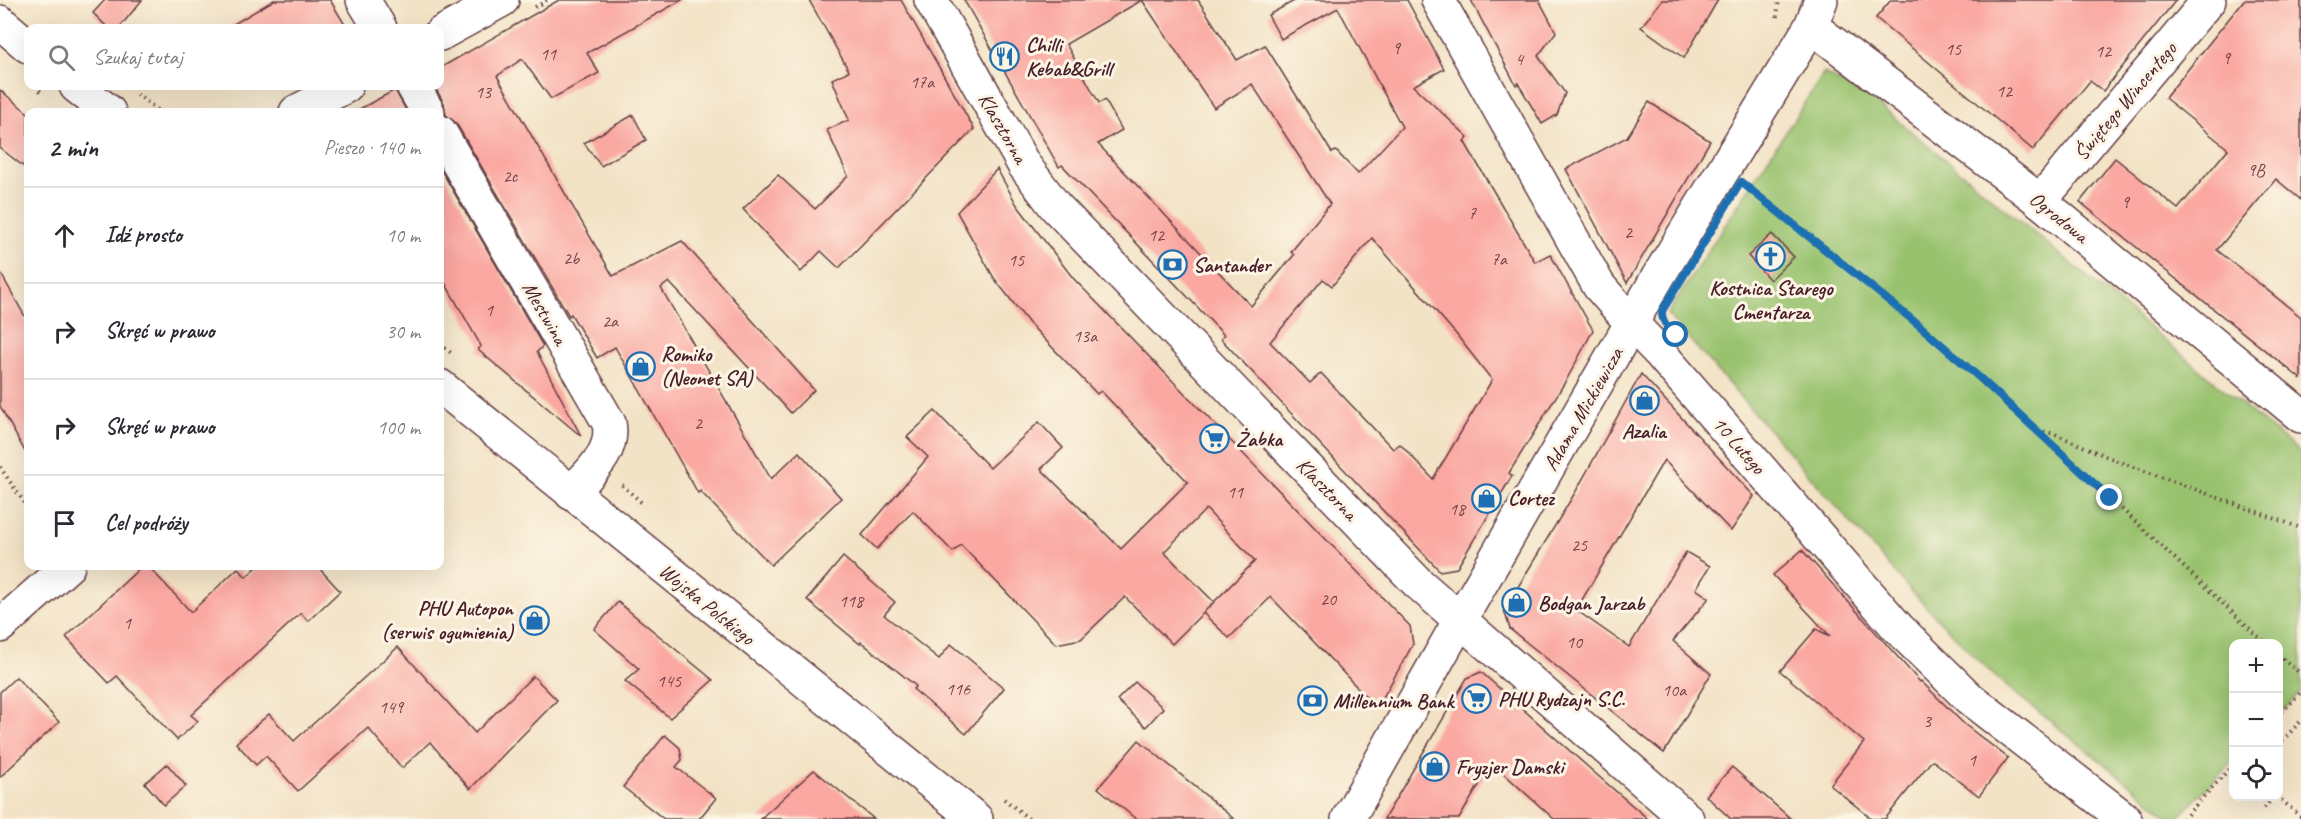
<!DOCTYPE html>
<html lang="pl">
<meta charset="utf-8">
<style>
body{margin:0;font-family:Caveat,sans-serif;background:#f2f2f3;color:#2b2b33}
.controls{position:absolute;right:18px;bottom:18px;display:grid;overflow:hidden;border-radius:12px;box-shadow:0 6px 24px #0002}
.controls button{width:54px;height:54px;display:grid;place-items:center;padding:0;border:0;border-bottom:2px solid #e1e1e2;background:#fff;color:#2b2b33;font:30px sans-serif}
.stop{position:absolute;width:18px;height:18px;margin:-14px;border:4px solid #1f6fb2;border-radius:50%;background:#fff}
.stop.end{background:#1f6fb2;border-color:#fff;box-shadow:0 2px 6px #0008}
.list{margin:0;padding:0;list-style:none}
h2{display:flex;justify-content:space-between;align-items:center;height:78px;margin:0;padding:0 24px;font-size:26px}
h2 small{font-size:20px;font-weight:400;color:#7c7c81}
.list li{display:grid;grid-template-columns:39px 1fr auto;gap:18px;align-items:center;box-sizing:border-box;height:96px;padding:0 24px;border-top:2px solid #e1e1e2}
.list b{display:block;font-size:22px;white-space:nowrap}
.list em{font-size:20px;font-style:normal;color:#7c7c81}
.icon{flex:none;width:33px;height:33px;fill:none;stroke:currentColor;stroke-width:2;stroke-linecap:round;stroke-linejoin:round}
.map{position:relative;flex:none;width:2301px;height:819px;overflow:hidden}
.search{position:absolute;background:#fff;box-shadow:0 6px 24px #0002;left:24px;top:24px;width:420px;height:66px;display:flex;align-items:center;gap:15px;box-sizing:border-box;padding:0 21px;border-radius:12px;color:#7c7c81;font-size:22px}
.panel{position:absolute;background:#fff;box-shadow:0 6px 24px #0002;left:24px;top:108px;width:420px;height:462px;border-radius:12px}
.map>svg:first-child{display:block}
.green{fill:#99c26e;stroke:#72704c;stroke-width:1.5}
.building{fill:#faa8a1;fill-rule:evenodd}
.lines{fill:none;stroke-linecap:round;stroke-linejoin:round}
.minor-casing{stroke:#633c42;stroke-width:36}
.path{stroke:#633c42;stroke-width:4;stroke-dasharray:1.5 4.5;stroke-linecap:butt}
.minor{stroke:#fff;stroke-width:33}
.route{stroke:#1f6fb2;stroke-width:8}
.labels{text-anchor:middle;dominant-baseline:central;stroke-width:6;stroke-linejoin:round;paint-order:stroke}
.number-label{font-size:18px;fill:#764148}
.poi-label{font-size:21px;font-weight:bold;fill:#4a1f2b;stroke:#fcf5e5;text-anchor:start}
.street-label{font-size:21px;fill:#4a1f2b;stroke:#fcf5e5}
</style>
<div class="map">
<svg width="2301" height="819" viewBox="0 0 2301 819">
<rect width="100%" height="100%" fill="#fcf5e5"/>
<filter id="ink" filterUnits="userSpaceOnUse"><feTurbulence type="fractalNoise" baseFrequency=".0167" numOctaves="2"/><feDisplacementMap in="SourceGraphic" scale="12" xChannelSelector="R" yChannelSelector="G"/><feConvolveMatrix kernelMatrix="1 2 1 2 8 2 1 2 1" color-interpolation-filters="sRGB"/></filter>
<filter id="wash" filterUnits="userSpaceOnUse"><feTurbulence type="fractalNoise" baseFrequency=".008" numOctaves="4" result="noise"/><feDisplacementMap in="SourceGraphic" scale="24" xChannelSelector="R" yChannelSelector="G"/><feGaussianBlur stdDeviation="1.35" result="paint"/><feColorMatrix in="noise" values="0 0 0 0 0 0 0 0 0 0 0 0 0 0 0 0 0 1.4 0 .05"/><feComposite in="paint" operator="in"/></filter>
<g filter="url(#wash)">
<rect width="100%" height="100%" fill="#f3e3c6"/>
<path class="green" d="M1824 73 1873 100 2301 453V692L2279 715 2278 644H2234L2233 761 2177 819H2173L2000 681 1970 652 1912 592 1667 314Z"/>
<g id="blocks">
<g class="building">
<path d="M105 0H142L119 28H108L93 13Z"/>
<path d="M274 0H330L347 28H227Z"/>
<path d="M559 0H682L587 53 599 73 551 99 522 59 497 76 613 276 682 241 814 390 791 413 669 282 661 288 771 479 799 452 841 498 771 565 700 491 698 493 615 347 597 358 571 314 569 316 456 123 446 115 444 103 434 86H440V68Z"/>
<path d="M809 0H901L974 129 839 268 821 251 801 272 743 209 778 175 815 209 848 176 827 130 849 120 832 79 849 71Z"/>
<path d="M964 0H1198L1237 60 1265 45 1332 153 1336 151 1358 174 1402 127 1338 8 1281 39 1268 15 1296 0H1407L1444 69 1413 86 1468 137 1464 141 1535 262 1550 254 1593 330 1567 379 1509 473 1512 476 1457 568 1440 571 1221 339 1224 335 1062 165 1059 167ZM1142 0 1214 108 1252 84 1330 204 1291 252 1294 255 1251 306 1098 144 1122 130 1105 100 1099 103 1066 44ZM1372 238 1456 334 1492 380 1433 479 1400 444 1393 449 1321 373 1310 383 1270 342 1323 279 1332 286Z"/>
<path d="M1471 0H1539L1556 32 1538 56 1565 93 1557 115 1542 124 1518 83 1516 85Z"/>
<path d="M1662 0H1718L1684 58 1641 27Z"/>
<path d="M1891 0H2176L2103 91 2090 81 2033 150 1876 18Z"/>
<path d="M2244 0H2301V200L2276 179 2217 250 2301 317V379L2080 202 2115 158 2178 209 2228 149 2165 98Z"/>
<path d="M0 90 28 113V170L0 148Z"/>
<path d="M395 90 407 112H354Z"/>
<path d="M1649 102 1710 141 1627 283 1566 169 1627 137Z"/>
<path d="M633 115 646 140 601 166 584 143Z"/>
<path d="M440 168 543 346 537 352 581 436 478 350 481 346 440 274Z"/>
<path d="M997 169 1017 205 1073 278 1410 626 1413 644 1377 708 1271 597 1229 638 1203 613 1255 561 1206 509 1164 552 1214 602 1172 644 1125 597 1081 639 1056 644 961 545 953 552 913 511 877 549 862 535 928 457 907 437 935 411 990 468 1039 422 1063 448 1041 469 1121 549 1188 482 1101 391 1097 394 1028 322 994 278 957 212Z"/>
<path d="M1772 234 1794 257 1770 280 1748 256Z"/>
<path d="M0 272 28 322V457L0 406Z"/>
<path d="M1641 374 1754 496 1731 531 1664 460 1576 610 1629 647 1686 552 1710 566 1696 589 1709 598 1673 641 1711 674 1664 753 1510 629 1504 610 1576 491Z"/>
<path d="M1802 550 1920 682 1921 681 1964 724 2008 758 1979 796 1932 760 1885 819H1872L1830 785 1864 742 1780 671 1816 629 1830 636 1773 575Z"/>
<path d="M843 557 895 602 884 615 939 659 951 644 1004 688 966 734 913 689 916 686 861 642 860 644 807 600Z"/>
<path d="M142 566H148L191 612 238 568 246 577 258 566H317L340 591 308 621 301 613 191 715 198 721 177 740 117 676 109 683 66 637Z"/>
<path d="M618 602 713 680 670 718 625 681 639 669 594 629Z"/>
<path d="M398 647 475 733 533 676 557 700 470 789 430 742 402 768 368 728 298 791 266 756 256 765 236 743 269 714 294 741Z"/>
<path d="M1481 672 1597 775 1648 819H1554L1492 763 1459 819H1384L1467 678Z"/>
<path d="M16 677 59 722 0 777V692Z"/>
<path d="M1135 682 1163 708 1146 727 1117 700Z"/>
<path d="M665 735 680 748 682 760 676 767 716 798 699 819H664L623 787Z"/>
<path d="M1139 740 1234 819H1136L1098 788Z"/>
<path d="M167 764 186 786 164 805 145 783Z"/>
<path d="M1732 767 1791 819H1731L1706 796Z"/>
<path d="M814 770 874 819H760Z"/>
</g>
</g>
</g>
<g filter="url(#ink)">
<use href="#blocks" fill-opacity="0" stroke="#633c42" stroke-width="1.5"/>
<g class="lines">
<defs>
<g id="minor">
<path d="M363 0 380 28"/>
<path d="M931 0 1024 165 1055 206 1418 583 1687 819"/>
<path d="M1438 0 1599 286 1632 324 1659 352 1898 628 1969 698 2125 819"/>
<path d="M0 22 28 46"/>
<path d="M1811 26 2040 201 2301 416"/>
<path d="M440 34 502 0"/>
<path d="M76 86 109 112"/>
<path d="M413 86 428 112"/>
<path d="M296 112 346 86"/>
<path d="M440 132 609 423C615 453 589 473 571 493"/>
<path d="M2040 201 2209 0"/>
<path d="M440 386 976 819"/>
<path d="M0 626 68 566"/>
<path d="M1348 819 1460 620 1658 277 1811 26 1821 0"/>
</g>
</defs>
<use href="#minor" class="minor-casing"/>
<g class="path">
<path d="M535 7 548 0"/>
<path d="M1777 17 1779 0"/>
<path d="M35 86 43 93"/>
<path d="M137 94 160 112"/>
<path d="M1749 188C1932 327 2098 487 2266 644"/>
<path d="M440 344 451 353"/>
<path d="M2038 430 2055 434 2117 461 2301 528"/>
<path d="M0 467 28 508"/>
<path d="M622 485 643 504"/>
<path d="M2278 655 2301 674"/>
<path d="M2278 716 2301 692"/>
<path d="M2278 745 2301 721"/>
<path d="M2277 796 2301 817"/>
<path d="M1004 799 1029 819"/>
<path d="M2264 808 2274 796"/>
<path d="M2183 819 2234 764"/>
</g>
<use href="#minor" class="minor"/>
</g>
</g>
<g class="lines" filter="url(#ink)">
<path class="route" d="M1676 335C1669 328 1661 322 1662 311L1741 182 1920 326 1981 379 2110 498"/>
</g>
<defs>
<symbol id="restaurant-ring" viewBox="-11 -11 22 22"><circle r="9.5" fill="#fcf5e5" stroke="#1f6fb2" stroke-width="1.5"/><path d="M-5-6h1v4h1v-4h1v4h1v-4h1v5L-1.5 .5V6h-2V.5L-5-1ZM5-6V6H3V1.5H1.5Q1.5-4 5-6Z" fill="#1f6fb2"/></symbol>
<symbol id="church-ring" viewBox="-11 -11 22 22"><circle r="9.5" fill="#fcf5e5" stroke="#1f6fb2" stroke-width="1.5"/><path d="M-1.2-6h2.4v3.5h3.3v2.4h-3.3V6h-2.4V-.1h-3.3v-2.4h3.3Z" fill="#1f6fb2"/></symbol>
<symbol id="bank-ring" viewBox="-11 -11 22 22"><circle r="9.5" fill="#fcf5e5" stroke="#1f6fb2" stroke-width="1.5"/><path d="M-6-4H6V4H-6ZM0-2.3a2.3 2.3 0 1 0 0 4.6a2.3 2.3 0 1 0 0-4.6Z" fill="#1f6fb2"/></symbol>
<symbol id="shop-ring" viewBox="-11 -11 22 22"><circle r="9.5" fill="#fcf5e5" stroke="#1f6fb2" stroke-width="1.5"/><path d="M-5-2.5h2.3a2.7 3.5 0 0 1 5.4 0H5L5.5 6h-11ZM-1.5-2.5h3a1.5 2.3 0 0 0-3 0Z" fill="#1f6fb2"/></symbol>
<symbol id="supermarket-ring" viewBox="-11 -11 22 22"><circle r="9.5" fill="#fcf5e5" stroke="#1f6fb2" stroke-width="1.5"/><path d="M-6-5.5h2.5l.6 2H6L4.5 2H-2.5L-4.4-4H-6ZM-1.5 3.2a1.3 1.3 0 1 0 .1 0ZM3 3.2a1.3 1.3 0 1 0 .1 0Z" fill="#1f6fb2"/></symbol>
</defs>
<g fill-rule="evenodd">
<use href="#restaurant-ring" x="988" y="40" width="33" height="33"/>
<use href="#church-ring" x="1754" y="240" width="33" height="33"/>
<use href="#bank-ring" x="1156" y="248" width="33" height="33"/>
<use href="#shop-ring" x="624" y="350" width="33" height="33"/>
<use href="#shop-ring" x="1628" y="384" width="33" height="33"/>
<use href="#supermarket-ring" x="1198" y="422" width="33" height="33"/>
<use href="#shop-ring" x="1470" y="482" width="33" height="33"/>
<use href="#shop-ring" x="1500" y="586" width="33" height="33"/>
<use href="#shop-ring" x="518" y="604" width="33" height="33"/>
<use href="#supermarket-ring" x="1460" y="682" width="33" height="33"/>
<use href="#bank-ring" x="1296" y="684" width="33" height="33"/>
<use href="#shop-ring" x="1418" y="750" width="33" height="33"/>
</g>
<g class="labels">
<g class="number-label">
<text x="1396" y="48">9</text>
<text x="1953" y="49">15</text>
<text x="2103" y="51">12</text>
<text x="548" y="54">11</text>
<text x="2226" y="58">9</text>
<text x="1519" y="59">4</text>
<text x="922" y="82">17a</text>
<text x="2004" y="91">12</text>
<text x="483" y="92">13</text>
<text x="2256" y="170">9B</text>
<text x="510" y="176">2c</text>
<text x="2125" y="202">9</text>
<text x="1472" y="213">7</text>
<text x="1628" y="232">2</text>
<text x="1156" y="235">12</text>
<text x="571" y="258">2b</text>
<text x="1499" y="259">7a</text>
<text x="1016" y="260">15</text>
<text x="489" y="310">1</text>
<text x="610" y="321">2a</text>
<text x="1085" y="336">13a</text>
<text x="698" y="423">2</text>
<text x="1235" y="492">11</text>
<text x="1457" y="509">18</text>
<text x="1579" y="545">25</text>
<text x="1328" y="599">20</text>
<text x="851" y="601">118</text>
<text x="127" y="623">1</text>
<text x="1574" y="642">10</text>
<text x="669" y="681">145</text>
<text x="958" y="689">116</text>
<text x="1674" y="690">10a</text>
<text x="391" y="707">149</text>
<text x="1927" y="721">3</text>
<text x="1972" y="760">1</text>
</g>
<g class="poi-label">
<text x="1026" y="45">Chilli<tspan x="1026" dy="24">Kebab&amp;Grill</tspan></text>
<text x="1193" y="265">Santander</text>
<text x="1771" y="288" text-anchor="middle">Kostnica Starego<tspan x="1771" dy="24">Cmentarza</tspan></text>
<text x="661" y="354">Romiko<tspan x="661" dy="24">(Neonet SA)</tspan></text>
<text x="1644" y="431" text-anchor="middle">Azalia</text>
<text x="1236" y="439">Żabka</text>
<text x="1508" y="498">Cortez</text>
<text x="1538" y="603">Bodgan Jarzab</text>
<text x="513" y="608" text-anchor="end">PHU Autopon<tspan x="513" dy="24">(serwis ogumienia)</tspan></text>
<text x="1498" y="699">PHU Rydzajn S.C.</text>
<text x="1333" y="701">Millennium Bank</text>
<text x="1456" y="767">Fryzjer Damski</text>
</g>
<g class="street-label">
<text transform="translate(2125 101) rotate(-50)">Świętego Wincentego</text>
<text transform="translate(1003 128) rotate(60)">Klasztorna</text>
<text transform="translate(2059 217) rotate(39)">Ogrodowa</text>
<text transform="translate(545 313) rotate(60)">Mestwina</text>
<text transform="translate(1583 409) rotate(-60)">Adama Mickiewicza</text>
<text transform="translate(1739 445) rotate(49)">10 Lutego</text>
<text transform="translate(1327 489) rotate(46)">Klasztorna</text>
<text transform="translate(707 604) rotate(39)">Wojska Polskiego</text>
</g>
</g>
</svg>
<div class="controls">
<button>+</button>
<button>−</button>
<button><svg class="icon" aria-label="locate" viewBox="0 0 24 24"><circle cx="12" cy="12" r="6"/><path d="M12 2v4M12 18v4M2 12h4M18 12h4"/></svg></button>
</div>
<div class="stop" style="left:1676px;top:335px"></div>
<div class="stop end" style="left:2110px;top:498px"></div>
<div class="search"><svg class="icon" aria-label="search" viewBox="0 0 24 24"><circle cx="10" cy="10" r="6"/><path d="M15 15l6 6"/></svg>Szukaj tutaj</div>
<section class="panel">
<h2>2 min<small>Pieszo · 140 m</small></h2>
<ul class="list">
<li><svg class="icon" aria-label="ahead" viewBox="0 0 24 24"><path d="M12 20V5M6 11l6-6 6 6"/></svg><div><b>Idź prosto</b></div><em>10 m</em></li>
<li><svg class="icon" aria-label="right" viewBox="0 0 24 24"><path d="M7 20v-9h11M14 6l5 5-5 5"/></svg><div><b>Skręć w prawo</b></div><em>30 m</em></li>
<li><svg class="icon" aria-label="right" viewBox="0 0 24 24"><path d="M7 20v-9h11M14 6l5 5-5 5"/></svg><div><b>Skręć w prawo</b></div><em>100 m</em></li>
<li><svg class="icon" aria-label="arrive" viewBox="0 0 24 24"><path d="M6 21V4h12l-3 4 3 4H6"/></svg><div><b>Cel podróży</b></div></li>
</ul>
</section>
</div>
